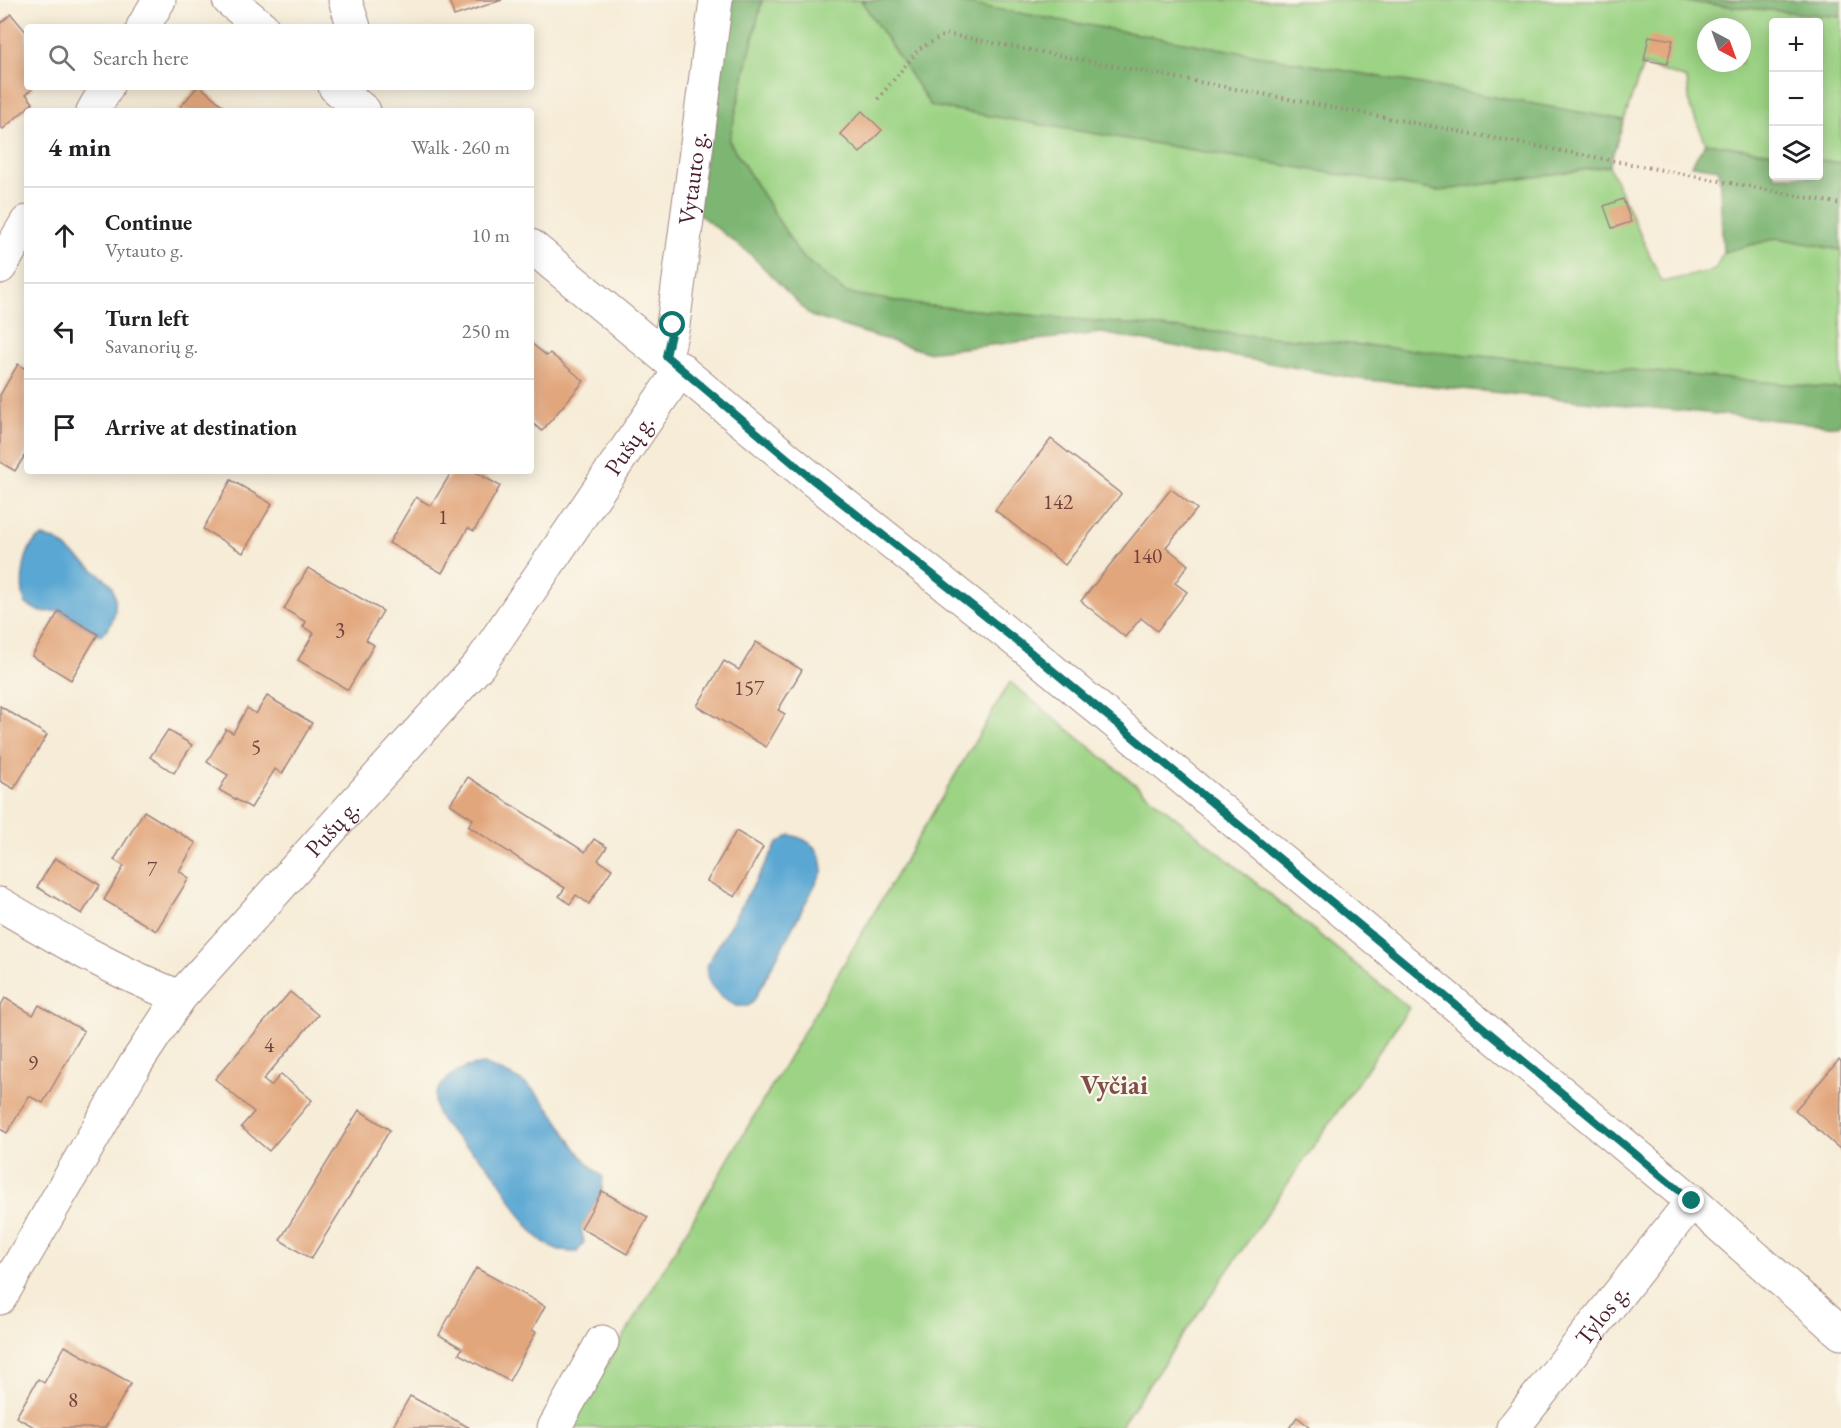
<!DOCTYPE html>
<meta charset="utf-8">
<style>
:root{--surface:#fff;--page:#f6f6f6;--text:#202124;--muted:#757577;--line:#e0e0e0}
body{margin:0;font-family:"EB Garamond",serif;background:var(--page);color:var(--text)}
.controls{position:absolute;right:18px;top:18px;display:grid;overflow:hidden;border-radius:6px;box-shadow:0 3px 15px #0003}
.controls button{width:54px;height:54px;display:grid;place-items:center;padding:0;border:0;border-bottom:2px solid var(--line);background:var(--surface);color:var(--text);font:30px sans-serif}
.compass{position:absolute;left:1697px;top:18px;width:54px;height:54px;border-radius:50%;background:var(--surface);box-shadow:0 3px 15px #0003;rotate:139deg}
.stop{position:absolute;width:18px;height:18px;margin:-14px;border:4px solid #0f766e;border-radius:50%;background:#fff}
.stop.end{background:#0f766e;border-color:#fff;box-shadow:0 2px 6px #0008}
.list{margin:0;padding:0;list-style:none}
h2{display:flex;justify-content:space-between;align-items:center;height:78px;margin:0;padding:0 24px;font-size:26px}
h2 small{font-size:20px;font-weight:400;color:var(--muted)}
.list li{display:grid;grid-template-columns:39px 1fr auto;gap:18px;align-items:center;box-sizing:border-box;height:96px;padding:0 24px;border-top:2px solid var(--line)}
.list b{display:block;font-size:22px;white-space:nowrap}
.list p{margin:0;font-size:20px;white-space:nowrap;color:var(--muted)}
.list em{font-size:20px;font-style:normal;color:var(--muted)}
.icon{flex:none;width:33px;height:33px;fill:none;stroke:currentColor;stroke-width:2;stroke-linecap:round;stroke-linejoin:round}
.map{position:relative;flex:none;width:1841px;height:1428px;overflow:hidden}
.search{position:absolute;background:var(--surface);box-shadow:0 3px 15px #0003;left:24px;top:24px;width:510px;height:66px;display:flex;align-items:center;gap:15px;box-sizing:border-box;padding:0 21px;border-radius:6px;color:var(--muted);font-size:22px}
.panel{position:absolute;background:var(--surface);box-shadow:0 3px 15px #0003;left:24px;top:108px;width:510px;height:366px;border-radius:6px}
.map>svg:first-child{display:block}
.green{fill:#9cd384;stroke:#737958;stroke-width:1.5;fill-rule:evenodd}
.forest{fill:#7db572;stroke:#646a4e;stroke-width:1.5}
.water{fill:#5aa7d3;stroke:#52637f;stroke-width:1.5}
.building{fill:#e2a67c}
.lines{fill:none;stroke-linecap:round;stroke-linejoin:round}
.minor-casing{stroke:#a08681;stroke-width:35}
.path{stroke:#a08681;stroke-width:4;stroke-dasharray:1.5 4.5;stroke-linecap:butt}
.minor{stroke:#fff;stroke-width:33}
.route{stroke:#0f766e;stroke-width:8}
.labels{text-anchor:middle;stroke-width:4.5;stroke-linejoin:round;paint-order:stroke}
.number-label{font-size:21px;fill:#70413f}
.street-label{font-size:24px;fill:#4a1f2b;stroke:#fbf7ec}
.quarter-label{font-size:27px;font-weight:bold;fill:#7f4e47;stroke:#fbf7ec}
</style>
<div class="map">
<svg width="1841" height="1428" viewBox="0 0 1841 1428">
<rect width="100%" height="100%" fill="#fbf7ec"/>
<filter id="ink" filterUnits="userSpaceOnUse"><feTurbulence type="fractalNoise" baseFrequency=".0167" numOctaves="2"/><feDisplacementMap in="SourceGraphic" scale="12" xChannelSelector="R" yChannelSelector="G"/><feConvolveMatrix kernelMatrix="1 2 1 2 8 2 1 2 1" color-interpolation-filters="sRGB"/></filter>
<filter id="wash" filterUnits="userSpaceOnUse"><feTurbulence type="fractalNoise" baseFrequency=".008" numOctaves="4" result="noise"/><feDisplacementMap in="SourceGraphic" scale="24" xChannelSelector="R" yChannelSelector="G"/><feGaussianBlur stdDeviation="1.35" result="paint"/><feColorMatrix in="noise" values="0 0 0 0 0 0 0 0 0 0 0 0 0 0 0 0 0 1.4 0 .05"/><feComposite in="paint" operator="in"/></filter>
<g filter="url(#wash)">
<rect width="100%" height="100%" fill="#f6ecd7"/>
<g class="green">
<polygon points="762,0 861,0 931,106 1438,191 1609,166 1662,282 1715,270 1723,252 1778,238 1841,250 1841,389 920,305 846,293 800,255 729,141"/>
<path d="M945,0H1665L1841,17V163L1819,160L1818,22H1774L1773,153L1706,143L1690,107L1687,79L1643,65L1624,120ZM1706,27H1742V63H1706Z"/>
<polygon points="1010,682 1409,1008 1119,1428 570,1428"/>
</g>
<g class="forest">
<polygon points="728,0 762,0 729,141 800,255 846,293 920,305 1841,389 1841,423 1837,426 1359,379 1101,333 926,352 811,316 749,253 697,213"/>
<polygon points="861,0 945,0 1624,120 1609,166 1438,191 931,106"/>
<polygon points="1666,0 1841,0 1841,17 1665,0"/>
<polygon points="1706,143 1773,153 1774,176 1818,176 1819,160 1841,163 1841,250 1778,238 1723,252 1719,169 1691,165"/>
</g>
<g class="water">
<path d="M42,537L56,540L110,583C119,599 117,623 101,635L59,611L40,612L26,604C18,589 23,543 42,537Z"/>
<path d="M790,835C809,839 822,850 823,870L753,1002L748,1006H736C720,996 702,984 708,963L777,844Z"/>
<path d="M484,1064C501,1071 520,1078 533,1090C563,1118 569,1151 603,1177L602,1191L581,1228L584,1242L577,1252C528,1254 516,1198 490,1168C473,1147 416,1118 441,1086C453,1071 465,1066 484,1064Z"/>
</g>
<g id="blocks">
<g class="building">
<polygon points="449,0 502,0 454,16"/>
<polygon points="11,14 27,33 27,87 34,87 26,94 33,103 3,129 0,126 0,24"/>
<polygon points="1649,36 1673,40 1667,64 1644,60"/>
<polygon points="197,87 201,87 229,111 177,111"/>
<polygon points="862,111 882,130 860,153 840,134"/>
<polygon points="1623,199 1631,222 1612,228 1604,206"/>
<polygon points="531,343 547,356 550,353 584,381 542,431 531,422"/>
<polygon points="18,364 27,370 27,452 15,471 0,462 0,395"/>
<polygon points="1051,439 1121,494 1065,565 995,510"/>
<polygon points="452,471 474,471 500,486 474,531 468,528 442,573 389,543 416,497 431,506"/>
<polygon points="231,480 272,504 243,553 203,529"/>
<polygon points="1171,489 1197,509 1166,547 1188,565 1175,583 1187,592 1157,631 1141,618 1125,637 1081,601"/>
<polygon points="308,568 383,611 366,640 374,645 348,690 298,660 314,633 303,627 306,622 284,609"/>
<polygon points="59,611 98,634 71,680 32,656"/>
<polygon points="756,642 802,670 778,710 785,714 766,747 697,706 724,661 739,670"/>
<polygon points="267,696 312,723 282,774 275,769 251,808 219,790 228,775 207,762 226,729 233,733 247,708 256,714"/>
<polygon points="0,706 47,735 14,789 0,781"/>
<polygon points="168,730 192,745 174,773 150,757"/>
<polygon points="468,777 585,852 594,839 607,847 598,860 612,869 589,904 576,895 570,904 559,896 565,888 468,826 473,819 450,804"/>
<polygon points="144,811 196,843 179,871 189,878 156,931 104,900 124,866 114,860"/>
<polygon points="736,831 763,847 735,897 707,881"/>
<polygon points="55,858 100,885 82,914 37,887"/>
<polygon points="290,992 318,1015 263,1080 271,1086 281,1074 312,1100 269,1151 241,1127 254,1112 215,1079"/>
<polygon points="5,998 33,1015 39,1005 84,1031 43,1103 29,1096 7,1133 0,1129 0,1007"/>
<polygon points="1839,1060 1841,1062 1840,1149 1795,1110"/>
<polygon points="359,1110 390,1130 311,1259 280,1240"/>
<polygon points="602,1191 648,1217 627,1254 581,1228"/>
<polygon points="476,1268 545,1306 532,1330 536,1332 509,1381 459,1354 462,1348 439,1335"/>
<polygon points="65,1346 131,1383 105,1428 36,1428 16,1417 38,1379 44,1383"/>
<polygon points="410,1396 470,1428 392,1428"/>
<polygon points="1297,1417 1311,1428 1289,1428"/>
</g>
</g>
</g>
<g filter="url(#ink)">
<use href="#blocks" fill-opacity="0" stroke="#a08681" stroke-width="1.5"/>
<g class="lines">
<defs>
<g id="minor">
<polyline points="229,0 262,27"/>
<polyline points="345,0 354,27"/>
<polyline points="143,27 159,0"/>
<polyline points="335,87 364,111"/>
<polyline points="93,111 107,87"/>
<polyline points="531,246 812,479 1028,650 1692,1201 1841,1333"/>
<polyline points="0,267 27,222"/>
<path id="s1" d="M666,356L673,325L716,0"/>
<path d="M0,904C59,939 116,972 180,997"/>
<path id="s2" d="M0,1298L135,1065L180,997L479,665L681,369"/>
<polyline points="554,1428 602,1342"/>
<path id="s3" d="M1513,1428L1692,1201"/>
</g>
</defs>
<use href="#minor" class="minor-casing"/>
<polyline class="path" points="878,99 919,49 946,34 1841,204"/>
<use href="#minor" class="minor"/>
</g>
</g>
<g class="lines" filter="url(#ink)">
<polyline class="route" points="673,325 666,356 812,479 1028,650 1692,1201"/>
</g>
<g class="labels">
<g class="number-label">
<text x="1058" y="509">142</text>
<text x="443" y="524">1</text>
<text x="1147" y="563">140</text>
<text x="340" y="637">3</text>
<text x="749" y="695">157</text>
<text x="256" y="754">5</text>
<text x="152" y="876">7</text>
<text x="269" y="1052">4</text>
<text x="33" y="1070">9</text>
<text x="73" y="1407">8</text>
</g>
<g class="street-label">
<text dy="8" stroke="none"><textPath href="#s1" startOffset="180">Vytauto g.</textPath></text>
<text dy="8" stroke="none"><textPath href="#s2" startOffset="1064">Pušų g.</textPath></text>
<text dy="8" stroke="none"><textPath href="#s2" startOffset="578">Pušų g.</textPath></text>
<text dy="8" stroke="none"><textPath href="#s3" startOffset="144">Tylos g.</textPath></text>
</g>
<g class="quarter-label">
<text x="1114" y="1094">Vyčiai</text>
</g>
</g>
</svg>
<div class="controls">
<button>+</button>
<button>−</button>
<button><svg class="icon" aria-label="layers" viewBox="0 0 24 24"><path d="M12 4l9 5-9 5-9-5zM3 14l9 5 9-5"/></svg></button>
</div>
<svg class="compass" viewBox="-18 -18 36 36"><path d="M0-13l5 13h-10z" fill="#e53935"/><path d="M0 13l5-13h-10z" fill="#757577"/></svg>
<div class="stop" style="left:673px;top:325px"></div>
<div class="stop end" style="left:1692px;top:1201px"></div>
<div class="search"><svg class="icon" aria-label="search" viewBox="0 0 24 24"><circle cx="10" cy="10" r="6"/><path d="M15 15l6 6"/></svg>Search here</div>
<section class="panel">
<h2>4 min<small>Walk · 260 m</small></h2>
<ul class="list">
<li><svg class="icon" aria-label="ahead" viewBox="0 0 24 24"><path d="M12 20V5M6 11l6-6 6 6"/></svg><div><b>Continue</b><p>Vytauto g.</p></div><em>10 m</em></li>
<li><svg class="icon" aria-label="left" viewBox="0 0 24 24"><path d="M17 20v-9H6M10 6l-5 5 5 5"/></svg><div><b>Turn left</b><p>Savanorių g.</p></div><em>250 m</em></li>
<li><svg class="icon" aria-label="arrive" viewBox="0 0 24 24"><path d="M6 21V4h12l-3 4 3 4H6"/></svg><div><b>Arrive at destination</b></div></li>
</ul>
</section>
</div>
